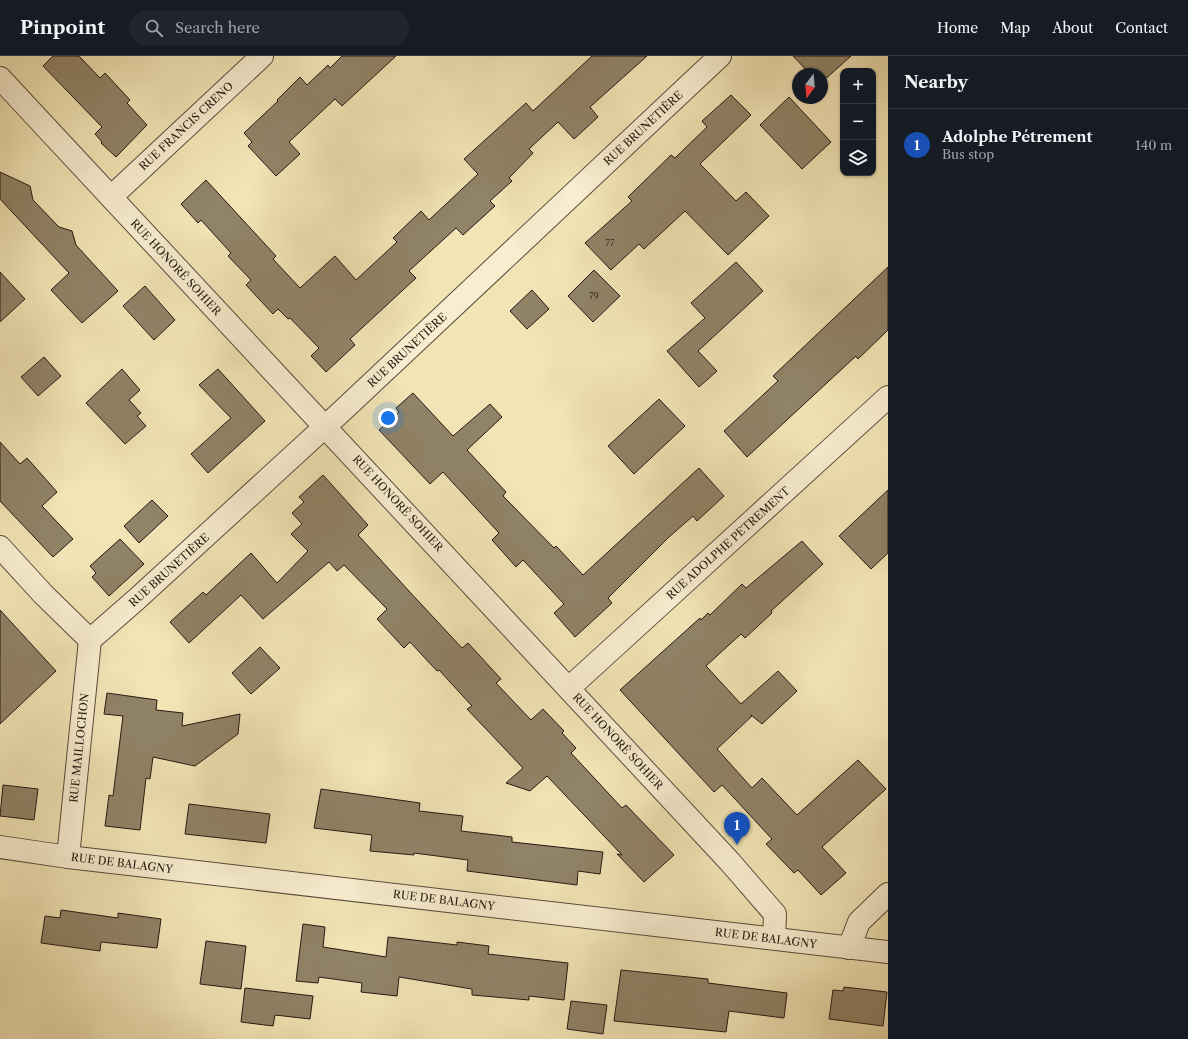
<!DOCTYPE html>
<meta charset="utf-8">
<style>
:root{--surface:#171b24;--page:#20242c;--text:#f1f3f6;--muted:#9ea1a6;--line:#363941;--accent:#b45309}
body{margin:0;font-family:"Libre Caslon Text",serif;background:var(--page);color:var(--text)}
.controls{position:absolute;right:12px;top:12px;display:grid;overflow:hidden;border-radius:8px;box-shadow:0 1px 3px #0004}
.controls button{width:36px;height:36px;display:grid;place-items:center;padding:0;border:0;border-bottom:1px solid var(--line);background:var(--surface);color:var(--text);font:20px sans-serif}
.compass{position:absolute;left:792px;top:12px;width:36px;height:36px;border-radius:50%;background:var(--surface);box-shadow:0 1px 3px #0004;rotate:196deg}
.you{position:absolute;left:388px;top:362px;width:14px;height:14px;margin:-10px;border:3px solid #fff;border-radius:50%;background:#1a73e8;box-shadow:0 0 0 6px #1a73e833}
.badge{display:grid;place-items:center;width:26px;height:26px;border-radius:50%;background:var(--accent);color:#fff;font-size:13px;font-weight:700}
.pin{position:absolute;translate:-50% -33px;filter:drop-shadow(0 1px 2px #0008)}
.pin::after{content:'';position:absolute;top:21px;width:14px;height:12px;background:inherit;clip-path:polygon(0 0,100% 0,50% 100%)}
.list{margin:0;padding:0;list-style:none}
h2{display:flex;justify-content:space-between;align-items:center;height:52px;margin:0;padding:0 16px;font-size:17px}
h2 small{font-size:13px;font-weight:400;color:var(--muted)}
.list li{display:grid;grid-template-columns:26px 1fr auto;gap:12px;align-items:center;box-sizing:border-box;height:72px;padding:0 16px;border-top:1px solid var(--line)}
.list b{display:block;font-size:15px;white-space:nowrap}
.list p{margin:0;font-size:13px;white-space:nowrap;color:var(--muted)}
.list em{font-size:13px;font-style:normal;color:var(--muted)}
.icon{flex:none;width:22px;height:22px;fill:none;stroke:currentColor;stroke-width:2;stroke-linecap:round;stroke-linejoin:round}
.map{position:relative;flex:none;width:888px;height:983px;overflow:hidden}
header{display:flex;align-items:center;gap:24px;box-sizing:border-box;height:56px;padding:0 20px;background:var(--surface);border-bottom:1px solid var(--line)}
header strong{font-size:19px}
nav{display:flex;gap:22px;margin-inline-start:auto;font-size:14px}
.search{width:280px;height:36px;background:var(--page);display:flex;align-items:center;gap:10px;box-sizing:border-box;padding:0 14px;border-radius:22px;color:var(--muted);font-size:15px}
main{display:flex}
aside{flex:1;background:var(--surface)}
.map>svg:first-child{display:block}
.building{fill:#908367;stroke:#261913}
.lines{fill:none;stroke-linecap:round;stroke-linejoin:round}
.street-casing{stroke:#594c3c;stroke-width:24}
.street{stroke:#f7edcf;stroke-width:22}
.labels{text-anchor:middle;stroke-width:4;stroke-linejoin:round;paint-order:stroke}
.number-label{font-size:9px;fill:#403428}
.street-label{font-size:11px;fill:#261913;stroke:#f7edcf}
</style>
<header>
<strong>Pinpoint</strong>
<div class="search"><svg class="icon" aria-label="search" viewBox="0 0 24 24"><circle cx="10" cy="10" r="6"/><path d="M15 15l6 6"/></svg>Search here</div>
<nav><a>Home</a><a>Map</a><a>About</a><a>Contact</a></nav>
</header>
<main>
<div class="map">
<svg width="888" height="983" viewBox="0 0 888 983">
<rect width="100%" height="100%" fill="#f2e4b5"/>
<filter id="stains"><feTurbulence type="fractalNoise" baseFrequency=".005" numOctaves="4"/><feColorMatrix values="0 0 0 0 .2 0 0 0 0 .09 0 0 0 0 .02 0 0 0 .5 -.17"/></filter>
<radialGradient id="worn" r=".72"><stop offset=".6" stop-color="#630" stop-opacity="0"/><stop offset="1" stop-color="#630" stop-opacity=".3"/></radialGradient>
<g class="building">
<polygon points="53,0 79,0 100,22 105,17 130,44 127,47 147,69 116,101 101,87 102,86 95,78 102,71 43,10"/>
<polygon points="342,0 396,0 342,50 335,43 289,86 300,98 276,120 248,90 252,86 244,77 278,45 277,44 300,21 307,29 328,9 330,12"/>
<polygon points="592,0 647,0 590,51 598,61 574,83 558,66 529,93 533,97 509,122 512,125 490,145 495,150 463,179 456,172 409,215 416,222 350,283 355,289 326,316 311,300 319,292 290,262 288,263 278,253 273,258 246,229 251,224 228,200 231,197 201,164 198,167 181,148 206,124 276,200 273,203 300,232 335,200 356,224 397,186 393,182 421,155 429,164 478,118 464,103 526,47 533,55"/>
<polygon points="793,0 851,0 822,26 822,18 810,18"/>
<polygon points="731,39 751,59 700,108 736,145 746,136 769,160 728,199 685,155 644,193 639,188 611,214 585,187 632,145 628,141 671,99 675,102 707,71 702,65"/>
<polygon points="789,41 831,86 802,113 760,69"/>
<polygon points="0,116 30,130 33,144 59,171 72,175 76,189 118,235 82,267 51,234 69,217 0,143"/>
<polygon points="736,206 763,235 698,295 717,315 699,331 667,295 705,262 691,247"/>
<polygon points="888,211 888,274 858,303 856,300 747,401 724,375 778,325 773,320"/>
<polygon points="594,214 620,240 593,266 568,240"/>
<polygon points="0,216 25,243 0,266"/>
<polygon points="145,230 175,264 154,284 123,250"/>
<polygon points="532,234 549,253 527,273 510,255"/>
<polygon points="44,301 61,320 38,340 21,321"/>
<polygon points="122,313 140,334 129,344 141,357 137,360 146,370 125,388 86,347"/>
<polygon points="218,313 265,365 208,417 191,398 231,362 199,329"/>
<polygon points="413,337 453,380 490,348 502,361 467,394 506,436 503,440 554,492 556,490 583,519 699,412 724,440 697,465 693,460 669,481 608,542 612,547 575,581 554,557 564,548 523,504 516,511 492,484 499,477 443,416 430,428 379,374 399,356 396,352"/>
<polygon points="659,343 685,370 634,418 608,390"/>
<polygon points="0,386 20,408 27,402 57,436 42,450 73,483 53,501 0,445"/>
<polygon points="323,419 368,469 358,479 408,534 462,592 468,587 501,623 496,627 531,664 543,653 564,675 562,677 576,692 571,697 622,752 626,749 674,799 644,826 617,798 622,799 547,720 530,735 506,727 523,712 467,653 472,650 439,614 437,615 410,586 404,592 377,563 387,553 344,509 337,515 329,506 263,563 241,539 189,587 170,566 203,536 206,539 251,497 277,527 308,495 291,478 302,468 292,457 304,446 299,441"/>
<polygon points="888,434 888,497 871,513 839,480"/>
<polygon points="152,444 168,460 139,487 124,470"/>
<polygon points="120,483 144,508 109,540 92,521 96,517 90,510"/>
<polygon points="802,485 823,508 771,555 772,557 745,582 741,578 706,610 741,648 778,615 797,635 762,668 751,659 752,660 717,693 752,732 762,722 797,759 858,704 886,733 822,791 846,817 821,839 798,814 794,817 766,788 772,783 722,729 714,736 620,634 700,562 701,564 708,557 710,559 742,528 746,532"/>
<polygon points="0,554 56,615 0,668"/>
<polygon points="260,591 280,612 251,638 232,617"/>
<polygon points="107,637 157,644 156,654 183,657 182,670 240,658 238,678 195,710 153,701 150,723 146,722 140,774 105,770 109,739 113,740 123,660 104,658"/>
<polygon points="3,729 38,733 34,764 0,760"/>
<polygon points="321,733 420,747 419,755 463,760 461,775 512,781 512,786 603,796 600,818 578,815 577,829 467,815 468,804 414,797 414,799 370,795 372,779 314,772"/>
<polygon points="189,748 270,758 266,787 185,778"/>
<polygon points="61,854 118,862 118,857 161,863 157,892 101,886 100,895 41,887 45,860 60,862"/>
<polygon points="303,868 325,871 323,891 386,901 388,881 457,889 457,886 489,890 488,898 568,907 564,944 529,940 529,944 472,939 472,933 399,921 397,940 361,936 362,927 319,921 318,927 296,925"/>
<polygon points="206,885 246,890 241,933 200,928"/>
<polygon points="621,914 708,923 708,927 787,937 784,962 729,955 726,976 614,965"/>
<polygon points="844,931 887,936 883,970 829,963 833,934 843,935"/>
<polygon points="245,932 313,940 310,963 275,959 273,970 241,966"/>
<polygon points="571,945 607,949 603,978 567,973"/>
</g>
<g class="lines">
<defs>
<g id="street">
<polyline points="0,22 730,806 775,858 774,882"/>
<polyline points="111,141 262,0"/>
<polyline points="0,491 43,538 90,584"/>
<polyline points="90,584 138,542 341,356 720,0"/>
<polyline points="569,632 888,341"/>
<polyline points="0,791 68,801 888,896"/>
<polyline points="68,801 90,584"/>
<polyline points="849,892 859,866 888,838"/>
</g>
</defs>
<use href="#street" class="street-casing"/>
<use href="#street" class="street"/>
</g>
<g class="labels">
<g class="number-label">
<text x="610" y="190">77</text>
<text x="594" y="243">79</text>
</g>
<g class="street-label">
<text transform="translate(186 70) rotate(-43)" y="4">RUE FRANCIS CRENO</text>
<text transform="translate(643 72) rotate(-43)" y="4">RUE BRUNETIÈRE</text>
<text transform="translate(176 211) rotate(47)" y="4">RUE HONORÉ SOHIER</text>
<text transform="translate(407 294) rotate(-43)" y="4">RUE BRUNETIÈRE</text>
<text transform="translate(398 447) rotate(47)" y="4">RUE HONORÉ SOHIER</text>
<text transform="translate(728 487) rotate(-42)" y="4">RUE ADOLPHE PETREMENT</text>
<text transform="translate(169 514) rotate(-42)" y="4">RUE BRUNETIÈRE</text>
<text transform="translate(618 685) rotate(47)" y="4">RUE HONORÉ SOHIER</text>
<text transform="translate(79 692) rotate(-84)" y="4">RUE MAILLOCHON</text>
<text transform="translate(122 807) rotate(7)" y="4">RUE DE BALAGNY</text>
<text transform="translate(444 844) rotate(7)" y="4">RUE DE BALAGNY</text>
<text transform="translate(766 882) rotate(7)" y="4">RUE DE BALAGNY</text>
</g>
</g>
<rect width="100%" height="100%" filter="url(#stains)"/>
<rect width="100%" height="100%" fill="url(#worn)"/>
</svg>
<div class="controls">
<button>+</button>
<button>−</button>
<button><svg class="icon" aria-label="layers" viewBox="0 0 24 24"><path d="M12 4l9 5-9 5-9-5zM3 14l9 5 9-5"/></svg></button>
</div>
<svg class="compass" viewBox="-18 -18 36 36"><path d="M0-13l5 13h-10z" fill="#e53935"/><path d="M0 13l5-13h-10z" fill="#9ea1a6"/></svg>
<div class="you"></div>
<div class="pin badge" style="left:737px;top:789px;background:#1a4fb4">1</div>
</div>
<aside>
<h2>Nearby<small></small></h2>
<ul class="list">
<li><span class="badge" style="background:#1a4fb4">1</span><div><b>Adolphe Pétrement</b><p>Bus stop</p></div><em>140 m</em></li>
</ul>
</aside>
</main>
